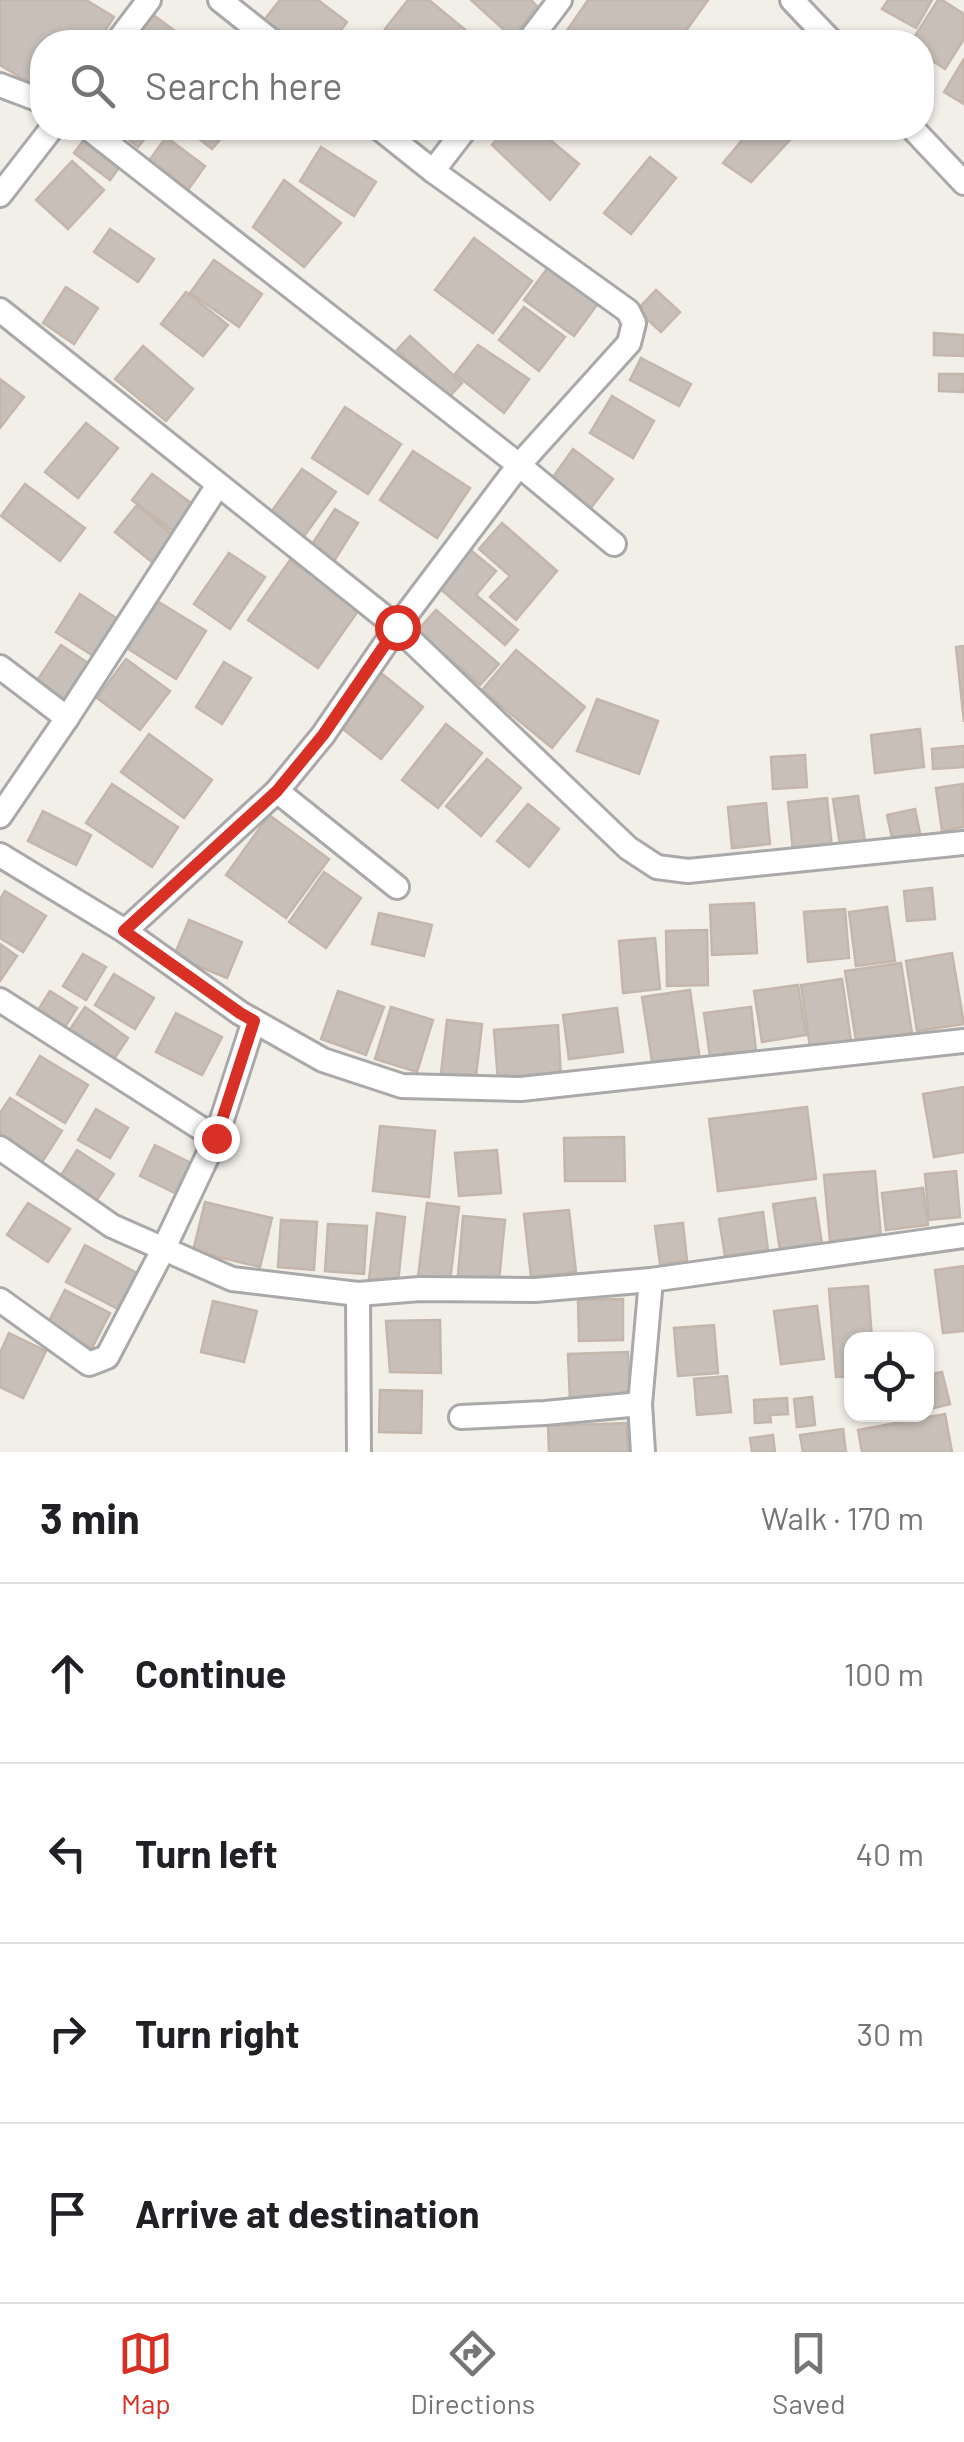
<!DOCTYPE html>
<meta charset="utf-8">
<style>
:root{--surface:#fff;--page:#f6f6f6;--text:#202124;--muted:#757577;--line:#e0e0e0;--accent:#d93025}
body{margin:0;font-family:Barlow,sans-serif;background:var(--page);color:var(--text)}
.controls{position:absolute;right:30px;bottom:30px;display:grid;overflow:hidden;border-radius:20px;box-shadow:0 2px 8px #0004}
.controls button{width:90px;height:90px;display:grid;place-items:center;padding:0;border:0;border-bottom:2px solid var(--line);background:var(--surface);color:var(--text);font:50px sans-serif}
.stop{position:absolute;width:30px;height:30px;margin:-22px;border:8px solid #d93025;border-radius:50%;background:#fff}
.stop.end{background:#d93025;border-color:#fff;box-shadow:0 2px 10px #0008}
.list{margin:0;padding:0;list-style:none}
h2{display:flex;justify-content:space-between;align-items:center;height:130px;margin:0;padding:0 40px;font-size:42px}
h2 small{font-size:32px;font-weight:400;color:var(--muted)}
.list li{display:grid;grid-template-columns:65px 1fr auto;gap:30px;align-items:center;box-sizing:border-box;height:180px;padding:0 40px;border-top:2px solid var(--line)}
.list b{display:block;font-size:38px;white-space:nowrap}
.list em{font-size:32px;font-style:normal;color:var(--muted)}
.icon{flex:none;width:55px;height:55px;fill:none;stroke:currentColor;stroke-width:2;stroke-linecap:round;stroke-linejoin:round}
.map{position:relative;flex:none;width:964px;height:1452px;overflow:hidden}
.search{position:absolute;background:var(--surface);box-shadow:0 2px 8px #0004;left:30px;right:30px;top:30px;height:110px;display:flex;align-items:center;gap:25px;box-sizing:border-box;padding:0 35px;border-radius:40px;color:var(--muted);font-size:38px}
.sheet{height:850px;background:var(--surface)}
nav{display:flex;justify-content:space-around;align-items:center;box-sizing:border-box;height:140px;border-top:2px solid var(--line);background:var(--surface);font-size:28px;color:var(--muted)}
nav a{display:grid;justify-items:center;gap:5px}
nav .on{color:var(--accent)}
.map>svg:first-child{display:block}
.building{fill:#c7bfb8;stroke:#c4b6ab;stroke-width:2.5}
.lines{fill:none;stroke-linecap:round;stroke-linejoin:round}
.street-casing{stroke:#a9a9a9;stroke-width:28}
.street{stroke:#fff;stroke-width:22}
.route{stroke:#d93025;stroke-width:12}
</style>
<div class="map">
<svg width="964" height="1452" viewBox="0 0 964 1452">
<rect width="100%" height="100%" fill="#f2efe9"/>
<g class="building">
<polygon points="0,0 86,0 114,17 98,42 42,42 42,90 0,65"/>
<polygon points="280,0 318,0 347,22 332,42 294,42 264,20"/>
<polygon points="408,0 429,0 480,42 405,42 385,29"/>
<polygon points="471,0 531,0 537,6 513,38"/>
<polygon points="588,0 708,0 678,42 559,42"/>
<polygon points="888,0 932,0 916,28 882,9"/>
<polygon points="938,0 942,0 964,14 964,39 945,69 922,54 922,42 911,42"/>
<polygon points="152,14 190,42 137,42 133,40"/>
<polygon points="964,59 964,104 944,92"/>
<polygon points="114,128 154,128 138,147"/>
<polygon points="185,128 230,128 212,149"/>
<polygon points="506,128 536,128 579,164 550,200 492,145"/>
<polygon points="752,128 801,128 751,182 723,163"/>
<polygon points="166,137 205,166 188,190 149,161"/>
<polygon points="83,141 119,168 110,180 74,153"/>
<polygon points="321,147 376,182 354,216 300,181"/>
<polygon points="650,157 676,178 631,234 604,213"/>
<polygon points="72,161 104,190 68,229 36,200"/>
<polygon points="284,180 341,223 304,267 253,227"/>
<polygon points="110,229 154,259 138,282 94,252"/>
<polygon points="474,238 532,281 493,333 435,290"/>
<polygon points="214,260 262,294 239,327 190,293"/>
<polygon points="552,262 602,298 574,336 524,300"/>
<polygon points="66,287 98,308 74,344 43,323"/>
<polygon points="656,290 680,312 661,332 637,310"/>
<polygon points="186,292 228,325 203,356 161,324"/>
<polygon points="524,307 565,337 539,371 499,340"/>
<polygon points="934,333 964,335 964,356 934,355"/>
<polygon points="410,336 462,383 448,398 397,350"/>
<polygon points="478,345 529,379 504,413 455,374"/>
<polygon points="143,346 193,389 166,421 115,379"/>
<polygon points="641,358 691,384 679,406 630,380"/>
<polygon points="939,374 964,374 964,392 939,391"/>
<polygon points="0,379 24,397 0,428"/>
<polygon points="612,396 654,421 633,458 590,433"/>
<polygon points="345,407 401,444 368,494 312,458"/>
<polygon points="86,423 118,448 78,498 45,472"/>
<polygon points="573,449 613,479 587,513 548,484"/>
<polygon points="413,451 470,488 437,538 380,500"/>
<polygon points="302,469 336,492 302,539 269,515"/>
<polygon points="152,474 195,506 174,532 132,500"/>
<polygon points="25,484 85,528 60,561 1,516"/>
<polygon points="137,505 180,541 158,567 115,532"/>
<polygon points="335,509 358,523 334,561 311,546"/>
<polygon points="502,523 557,571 516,620 490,597 510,576 479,549"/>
<polygon points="468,548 496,571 476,595 518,630 505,645 436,585"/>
<polygon points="229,553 265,577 230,629 194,604"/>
<polygon points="290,560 360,608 318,668 248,620"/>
<polygon points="80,594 122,622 98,659 56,632"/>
<polygon points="157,601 206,631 176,679 127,648"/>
<polygon points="436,610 499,664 480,685 417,631"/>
<polygon points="61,645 94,667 69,703 36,682"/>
<polygon points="964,646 964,722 956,647"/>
<polygon points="516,650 585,707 552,748 482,690"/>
<polygon points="126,659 170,691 140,730 97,698"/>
<polygon points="224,662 251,678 222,724 196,707"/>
<polygon points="381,673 423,707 381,759 338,725"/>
<polygon points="597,699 658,721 639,774 577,751"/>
<polygon points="446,724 482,753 438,808 402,780"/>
<polygon points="920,729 924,767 875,773 871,735"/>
<polygon points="149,734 212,780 184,818 121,772"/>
<polygon points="964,746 964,767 933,769 932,749"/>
<polygon points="805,755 807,787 773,789 771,757"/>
<polygon points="487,759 521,788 481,836 446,806"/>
<polygon points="112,784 178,827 152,867 86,823"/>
<polygon points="963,784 964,827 942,831 936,788"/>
<polygon points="858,796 865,841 840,845 833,799"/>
<polygon points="827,798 832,848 793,851 788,802"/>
<polygon points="766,803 770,844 732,848 728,807"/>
<polygon points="528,804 559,829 529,867 497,841"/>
<polygon points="915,809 920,833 892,838 887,815"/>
<polygon points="43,811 91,835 76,865 28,841"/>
<polygon points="269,815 329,859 286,918 226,875"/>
<polygon points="324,872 361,898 326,948 289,922"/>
<polygon points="932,888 935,919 907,921 904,891"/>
<polygon points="5,891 46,916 23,952 0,938 0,899"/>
<polygon points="754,903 757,953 712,955 710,905"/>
<polygon points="887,907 895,961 856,966 849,912"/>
<polygon points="845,909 849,958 808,962 804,912"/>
<polygon points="379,913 432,925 424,956 372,944"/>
<polygon points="189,920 242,942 227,978 174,956"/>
<polygon points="707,930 708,985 667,986 666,931"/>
<polygon points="655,938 660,989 623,993 619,941"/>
<polygon points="0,944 17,956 0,981"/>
<polygon points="952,953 964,1024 917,1031 906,961"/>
<polygon points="83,954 106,967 86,1000 63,986"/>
<polygon points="901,963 912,1033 856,1041 845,971"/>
<polygon points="114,974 154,998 135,1029 95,1005"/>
<polygon points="842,979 851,1041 810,1047 801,985"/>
<polygon points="798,985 806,1035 762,1042 754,991"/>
<polygon points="690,990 700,1061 653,1068 642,997"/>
<polygon points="50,991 77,1008 60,1035 33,1018"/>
<polygon points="338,991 384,1007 366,1055 321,1039"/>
<polygon points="85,1007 128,1038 108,1068 64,1038"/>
<polygon points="391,1007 433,1020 417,1072 375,1059"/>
<polygon points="751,1007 756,1051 710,1057 704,1013"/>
<polygon points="617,1008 623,1052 569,1059 563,1015"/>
<polygon points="176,1013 222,1037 202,1075 156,1052"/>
<polygon points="447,1020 482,1024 475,1085 440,1082"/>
<polygon points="558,1025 561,1077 498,1081 494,1030"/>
<polygon points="40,1056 88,1085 65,1123 17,1094"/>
<polygon points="964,1087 964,1152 934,1157 923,1094"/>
<polygon points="10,1098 62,1131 37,1170 0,1146 0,1113"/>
<polygon points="807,1107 816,1179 718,1191 709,1119"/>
<polygon points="96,1109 128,1128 110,1158 78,1140"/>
<polygon points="380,1126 435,1131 429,1197 373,1191"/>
<polygon points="624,1137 625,1181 565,1181 564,1138"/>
<polygon points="155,1145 193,1164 179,1195 140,1176"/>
<polygon points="77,1150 114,1174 96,1201 60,1177"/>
<polygon points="497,1150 501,1193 459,1196 455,1153"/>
<polygon points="875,1171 881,1237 830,1241 824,1175"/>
<polygon points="956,1171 960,1217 929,1220 925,1174"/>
<polygon points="923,1188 928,1225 886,1230 882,1193"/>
<polygon points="815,1198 822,1244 780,1250 773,1204"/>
<polygon points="205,1202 272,1218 260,1267 193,1251"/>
<polygon points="28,1203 70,1229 48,1262 7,1235"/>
<polygon points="427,1203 459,1207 450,1281 418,1277"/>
<polygon points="569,1210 576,1272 531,1277 524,1214"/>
<polygon points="763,1212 768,1250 725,1256 719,1219"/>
<polygon points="377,1213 405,1217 398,1282 369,1279"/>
<polygon points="463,1216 505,1220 499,1280 458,1276"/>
<polygon points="281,1220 317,1222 314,1270 278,1267"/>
<polygon points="683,1223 687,1261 660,1264 655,1226"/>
<polygon points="328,1224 367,1226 364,1274 325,1271"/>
<polygon points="85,1245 137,1273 118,1309 66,1282"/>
<polygon points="964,1266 964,1331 943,1333 935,1270"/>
<polygon points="868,1286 872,1340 852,1340 852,1376 836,1377 829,1289"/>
<polygon points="65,1290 110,1313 92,1348 47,1325"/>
<polygon points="623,1299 623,1340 579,1341 578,1300"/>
<polygon points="213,1301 257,1311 244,1362 201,1352"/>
<polygon points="817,1306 824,1359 781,1364 774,1311"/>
<polygon points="440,1320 441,1373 390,1372 386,1321"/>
<polygon points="714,1325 718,1373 678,1376 674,1328"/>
<polygon points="9,1333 46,1351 23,1398 0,1387 0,1353"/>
<polygon points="628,1352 630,1398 570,1401 568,1354"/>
<polygon points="942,1372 950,1404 926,1410 926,1375"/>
<polygon points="727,1376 731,1412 697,1415 694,1379"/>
<polygon points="380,1390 422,1391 421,1433 379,1432"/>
<polygon points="812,1397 815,1425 797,1427 794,1399"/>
<polygon points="787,1398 788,1414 770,1415 771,1422 755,1423 754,1400"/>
<polygon points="945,1414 952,1452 862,1452 858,1430"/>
<polygon points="627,1423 628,1452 549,1452 548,1426"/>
<polygon points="843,1429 846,1452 803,1452 800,1435"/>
<polygon points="773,1435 775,1452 752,1452 750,1438"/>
</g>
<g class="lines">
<defs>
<g id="street">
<polyline points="220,0 273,42"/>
<polyline points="792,0 832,42"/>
<polyline points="117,42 149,0"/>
<polyline points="528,42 560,0"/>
<polyline points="0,85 42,101"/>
<polyline points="88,128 519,465 614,544"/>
<polyline points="912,128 964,183"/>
<polyline points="433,171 466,128"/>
<polyline points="0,195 52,128"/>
<polyline points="0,310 397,627 628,848 657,867 688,871 964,843"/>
<polyline points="0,667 67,718"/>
<polyline points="277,791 397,887"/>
<polyline points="0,816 67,718 218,485"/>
<polyline points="0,855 125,931 240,1013 323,1060 402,1086 521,1089 964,1041"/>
<polyline points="125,931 277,791 323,735 397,627 519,465 629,343 634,323 628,311 433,171 379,128"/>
<polyline points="0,1000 216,1138"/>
<polyline points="0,1148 112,1226 232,1279 358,1294 420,1289 535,1290 651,1280 964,1236"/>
<polyline points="358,1294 359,1452"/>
<polyline points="0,1300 89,1364 107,1357 163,1250 216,1138 254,1021"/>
<polyline points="461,1417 545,1413 640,1404"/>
<polyline points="643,1452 640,1404 651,1280"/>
</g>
</defs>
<use href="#street" class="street-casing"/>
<use href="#street" class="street"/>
</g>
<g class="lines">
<polyline class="route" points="216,1138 254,1021 240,1013 124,931 277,791 323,735 397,627"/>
</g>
</svg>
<div class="controls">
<button><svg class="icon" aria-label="locate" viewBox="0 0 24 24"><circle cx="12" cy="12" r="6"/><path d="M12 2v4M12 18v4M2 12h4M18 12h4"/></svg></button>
</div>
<div class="stop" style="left:397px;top:627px"></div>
<div class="stop end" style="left:216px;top:1138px"></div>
<div class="search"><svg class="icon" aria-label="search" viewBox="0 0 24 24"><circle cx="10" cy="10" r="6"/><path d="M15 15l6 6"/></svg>Search here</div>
</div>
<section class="sheet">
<h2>3 min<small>Walk · 170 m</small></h2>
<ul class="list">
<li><svg class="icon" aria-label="ahead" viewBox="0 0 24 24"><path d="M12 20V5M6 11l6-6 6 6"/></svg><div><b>Continue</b></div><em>100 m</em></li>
<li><svg class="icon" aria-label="left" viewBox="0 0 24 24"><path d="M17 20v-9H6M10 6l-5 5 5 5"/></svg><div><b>Turn left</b></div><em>40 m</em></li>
<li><svg class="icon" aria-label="right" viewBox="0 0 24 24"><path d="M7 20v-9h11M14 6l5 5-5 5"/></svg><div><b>Turn right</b></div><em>30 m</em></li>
<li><svg class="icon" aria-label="arrive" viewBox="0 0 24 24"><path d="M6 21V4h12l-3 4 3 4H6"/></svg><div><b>Arrive at destination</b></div></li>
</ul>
</section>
<nav>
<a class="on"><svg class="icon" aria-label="map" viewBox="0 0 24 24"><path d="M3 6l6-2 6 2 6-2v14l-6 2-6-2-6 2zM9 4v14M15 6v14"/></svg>Map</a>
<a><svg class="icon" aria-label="directions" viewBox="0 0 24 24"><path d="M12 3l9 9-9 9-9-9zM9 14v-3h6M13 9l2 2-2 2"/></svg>Directions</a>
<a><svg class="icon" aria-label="saved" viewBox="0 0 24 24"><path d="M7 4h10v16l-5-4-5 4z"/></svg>Saved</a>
</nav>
